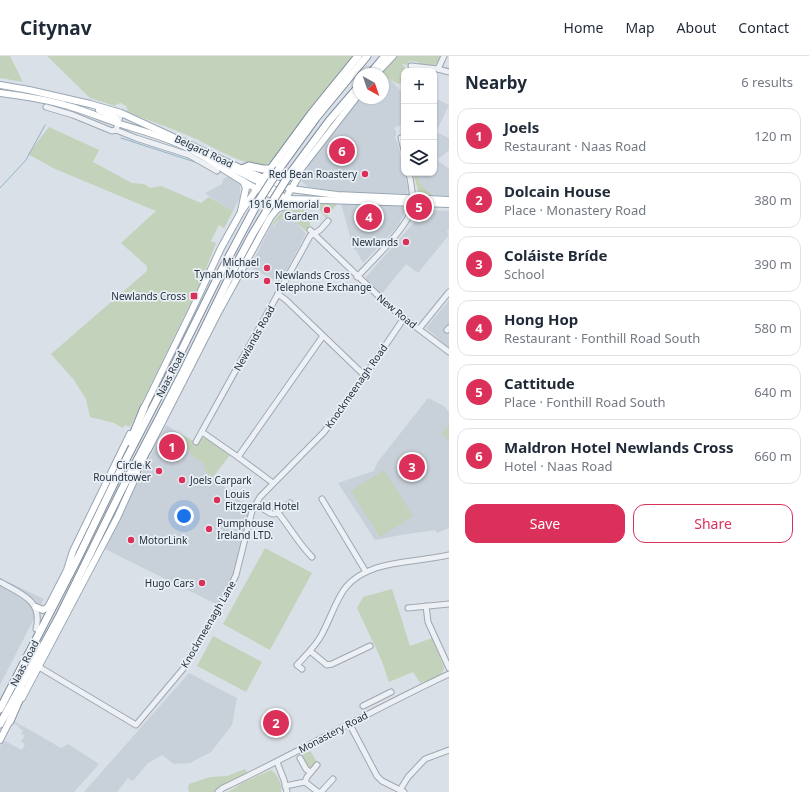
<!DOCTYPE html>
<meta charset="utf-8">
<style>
:root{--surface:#fff;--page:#f6f6f7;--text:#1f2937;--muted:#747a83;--line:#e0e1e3;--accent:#db305a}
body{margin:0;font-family:"Noto Sans",sans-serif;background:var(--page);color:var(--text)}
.controls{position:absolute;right:12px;top:12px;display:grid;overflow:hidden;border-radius:8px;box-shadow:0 1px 3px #0004}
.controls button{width:36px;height:36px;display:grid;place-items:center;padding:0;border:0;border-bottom:1px solid var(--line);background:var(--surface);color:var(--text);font:20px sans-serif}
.compass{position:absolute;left:353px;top:12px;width:36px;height:36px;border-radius:50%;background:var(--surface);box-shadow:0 1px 3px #0004;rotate:140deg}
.you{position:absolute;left:184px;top:460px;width:14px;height:14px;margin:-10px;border:3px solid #fff;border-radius:50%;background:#1a73e8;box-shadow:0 0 0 6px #1a73e833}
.badge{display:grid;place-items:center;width:26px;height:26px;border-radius:50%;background:var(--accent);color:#fff;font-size:13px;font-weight:700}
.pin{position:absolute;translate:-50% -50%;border:2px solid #fff;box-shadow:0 1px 4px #0006}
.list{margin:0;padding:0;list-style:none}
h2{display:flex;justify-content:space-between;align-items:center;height:52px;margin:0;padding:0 16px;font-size:17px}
h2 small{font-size:13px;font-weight:400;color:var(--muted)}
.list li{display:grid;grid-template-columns:26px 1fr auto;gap:12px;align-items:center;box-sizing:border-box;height:56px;margin:0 8px 8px;padding:0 8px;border:1px solid var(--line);border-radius:12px}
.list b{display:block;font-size:15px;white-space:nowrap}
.list p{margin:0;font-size:13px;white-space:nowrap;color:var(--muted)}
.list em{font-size:13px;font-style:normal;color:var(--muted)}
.actions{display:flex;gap:8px;padding:12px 16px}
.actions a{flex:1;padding:9px 0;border:1px solid var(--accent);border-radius:12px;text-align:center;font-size:14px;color:var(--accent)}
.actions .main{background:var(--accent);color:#fff}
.icon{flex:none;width:22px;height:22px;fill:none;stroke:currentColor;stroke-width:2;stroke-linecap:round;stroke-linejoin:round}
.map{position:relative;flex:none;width:449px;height:736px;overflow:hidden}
header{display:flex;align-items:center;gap:24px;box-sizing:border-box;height:56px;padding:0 20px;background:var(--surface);border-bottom:1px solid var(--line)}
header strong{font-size:19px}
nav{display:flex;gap:22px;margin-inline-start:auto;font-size:14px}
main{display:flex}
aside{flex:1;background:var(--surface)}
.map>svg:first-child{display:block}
.built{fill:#c8d0d9}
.green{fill:#c3d2ba}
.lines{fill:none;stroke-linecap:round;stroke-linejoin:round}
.stream{stroke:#91b3cb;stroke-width:1}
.minor-casing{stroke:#9fa7b1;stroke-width:7}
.major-casing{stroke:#98a6b3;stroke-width:8}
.highway-casing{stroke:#808f9f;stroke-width:9}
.minor{stroke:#edf1f5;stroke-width:5}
.major{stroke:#fff;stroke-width:6}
.highway{stroke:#fff;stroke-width:7}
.highway-bridge-casing{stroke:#808f9f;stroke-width:9;stroke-linecap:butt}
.highway-bridge{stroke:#fff;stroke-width:7}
.poi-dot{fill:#db305a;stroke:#e9eff5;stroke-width:1.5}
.labels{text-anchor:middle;stroke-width:3.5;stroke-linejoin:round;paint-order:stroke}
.street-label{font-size:10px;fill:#232f3e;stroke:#e9eff5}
.poi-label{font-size:10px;fill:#232f3e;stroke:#e9eff5;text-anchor:end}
</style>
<header>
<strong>Citynav</strong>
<nav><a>Home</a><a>Map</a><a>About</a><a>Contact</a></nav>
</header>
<main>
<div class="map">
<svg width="449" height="736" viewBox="0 0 449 736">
<rect width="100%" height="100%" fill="#dae0e7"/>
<g class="built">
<polygon points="385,21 387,21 392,25 399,33 404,37 404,70 403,68 394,72 396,75 396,79 395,81 398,88 408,132 407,138 343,136 322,133 309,131 304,128 302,126 302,121 313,102 321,90 360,42 383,42 383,22"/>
<polygon points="434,44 439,44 449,49 436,76 449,82 449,94 438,103 439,106 440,106 449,113 449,140 430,139 431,137 425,134 420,127 417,120 414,120 414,117 434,117"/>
<polygon points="229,120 239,126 240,130 240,141 233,155 207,139 205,137 222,128 223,123"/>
<polygon points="341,148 396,150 404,151 406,153 398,170 363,207 356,194 354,194"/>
<polygon points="425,154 449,155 449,173 447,175 449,179 418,217 406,208 381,239 366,224 366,221"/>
<polygon points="287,162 296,166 306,178 280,227 250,211 271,170 273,171 280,163"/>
<polygon points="449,244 449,269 446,273 449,274 449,292 426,272"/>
<polygon points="428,342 444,350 449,356 449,472 437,477 435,474 401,479 375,484 338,427 374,415 377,407"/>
<polygon points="166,369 177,376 194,402 205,408 206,413 205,416 213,421 244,448 251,450 246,466 235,516 218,549 105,493"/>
<polygon points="0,522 44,543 0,629"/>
<polygon points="189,617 237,642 232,669 211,696 190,707 174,708 162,699 148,707 133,725 128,722 117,736 84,736"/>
<polygon points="14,665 61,692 68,688 99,708 74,736 0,736 0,691 3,684 22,694 25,688 21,685 25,680 21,678 23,675 19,672 19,670 12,667"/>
</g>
<g class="green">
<polygon points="0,0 10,0 23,26 0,22"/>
<path d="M47,0H354L307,58L270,106C256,118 208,88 194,82C172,72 149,65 128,56L126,50L121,47L117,48L115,50L90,42Z"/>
<path d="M394,0H442C434,12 433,11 419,10V6L409,5L408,9L402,8L405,12L401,27L398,28L385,20L383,21V18H379Z"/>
<polygon points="49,71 99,94 93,106 132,127 144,128 150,132 161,130 201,147 209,141 233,155 224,172 219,169 211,185 216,187 201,226 130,371 125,369 123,372 114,367 90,361 86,343 74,324 51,298 147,215 147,210 121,187 156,155 55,113 28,98"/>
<path d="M414,120H417C420,127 423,133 431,137L430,139L419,138Z"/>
<polygon points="318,148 337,148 326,162 318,152"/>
<path d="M307,150L310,169L305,175C295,164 283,155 272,171L271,170C282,153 288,151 307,150Z"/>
<polygon points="449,369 449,385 441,377"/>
<polygon points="177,376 197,387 202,382 207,382 230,399 213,421 205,416 206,413 203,411 205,408 194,402"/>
<polygon points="384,414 413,460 380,481 351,435"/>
<polygon points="265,492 312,517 270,594 223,568"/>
<path d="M392,533L410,590L432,582L444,611C444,621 428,624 420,627L413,616L389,626L381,603L357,552L363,541Z"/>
<polygon points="213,580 262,606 246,636 197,610"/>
<polygon points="309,693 317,706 311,711 308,712 301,700 298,700"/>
<polygon points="245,713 248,718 222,730 214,736 189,736 188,731 189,728 210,721 227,720"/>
<path d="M271,714C278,719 282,727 281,736H228L242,727Z"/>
</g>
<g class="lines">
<g class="stream">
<polyline points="121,82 195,106"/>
<polyline points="0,132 26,104 45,69"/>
</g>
<defs>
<g id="minor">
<polyline points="411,10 438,13 449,16"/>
<polyline points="438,13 444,0"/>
<polyline points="46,51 73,59 112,75 116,74 121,57"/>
<polyline points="116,74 136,82 189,99 217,115"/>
<polyline points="401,82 404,94"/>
<polyline points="310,174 391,252 449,296"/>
<path d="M357,221C372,205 409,170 412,151C414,139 411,128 409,117"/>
<polyline points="278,238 286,244 364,319"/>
<polyline points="419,273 449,236"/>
<polyline points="447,274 449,272"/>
<polyline points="202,376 238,401 273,427"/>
<polyline points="196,386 304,191 310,180 320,174 328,165"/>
<polyline points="238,401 323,280"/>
<polyline points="322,443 366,516"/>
<path d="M256,448C277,461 269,462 290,447"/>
<path d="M278,457C290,471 298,487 312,501"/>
<path d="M0,526C21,538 43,544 36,573"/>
<polyline points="426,550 428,566 449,612"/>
<polyline points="408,552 449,548"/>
<polyline points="310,595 327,609 332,608 370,590"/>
<polyline points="39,611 136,669 183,613 225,542 236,519 252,455 260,441 324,376 347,346 404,262"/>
<path d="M302,613L297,609C306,599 316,590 322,578C339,546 338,525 376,512C400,504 425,505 449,499"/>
<polyline points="363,650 391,636"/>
<polyline points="349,667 377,720 382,725 404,736"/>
<polyline points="300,702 306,713 310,716"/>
<polyline points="277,706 284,724 287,736"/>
<polyline points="305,726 307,721 317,709"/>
<polyline points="285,730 305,726 318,736"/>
<polyline points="400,734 408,721 425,703 449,694"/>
<path d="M218,736L223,732C299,696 372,654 449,618"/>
<polyline points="321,736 333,723"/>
</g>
<g id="major">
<polyline points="376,18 393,0"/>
<polyline points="0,29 29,34 90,48 121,57 242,113 291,133 337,139 449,144"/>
<path d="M0,37C23,40 46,43 68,50C86,55 102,62 120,68C143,75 166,81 188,92C223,109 253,140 293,143L449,148"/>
<polyline points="99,54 115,61 118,67"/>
<polyline points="232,112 277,135 281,139"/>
<polyline points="297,118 359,38"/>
<polyline points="277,153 290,148 307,147"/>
<polyline points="241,155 246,132 243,125"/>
<polyline points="142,356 192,254 221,192 241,156 264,122"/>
<polyline points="148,394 219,255 270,162 285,143 299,120 300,115"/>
<polyline points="36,551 43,554 48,551 67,514 73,495 130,378"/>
<polyline points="22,642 117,462 137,418"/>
<polyline points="0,684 11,662"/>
</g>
<g id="highway">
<polyline points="370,18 385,0"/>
<polyline points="242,113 249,110 263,113 271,113"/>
<polyline points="279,113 316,62 367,0"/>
<polyline points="289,119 329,65 359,30"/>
<polyline points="264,122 311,58 358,0"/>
<polyline points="130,386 144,352"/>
<polyline points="133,422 149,390"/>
<polyline points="0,653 76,506 119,417 165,328 216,225 258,146"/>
<polyline points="10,665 23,635"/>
<polyline points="0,668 59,561 121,435 183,316 228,224 252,179 269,151"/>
</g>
</defs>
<use href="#minor" class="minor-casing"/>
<use href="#major" class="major-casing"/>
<use href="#highway" class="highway-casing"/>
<use href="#minor" class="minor"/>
<use href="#major" class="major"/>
<use href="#highway" class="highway"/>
<defs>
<g id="highway-bridge">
<polyline points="258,146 279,113"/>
<polyline points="269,151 289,119"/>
</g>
</defs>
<use href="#highway-bridge" class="highway-bridge-casing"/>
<use href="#highway-bridge" class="highway-bridge"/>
</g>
<g class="poi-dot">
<circle cx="365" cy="118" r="4"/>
<circle cx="327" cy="154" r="4"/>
<circle cx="406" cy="186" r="4"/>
<circle cx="267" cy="212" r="4"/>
<circle cx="267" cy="225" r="4"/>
<rect x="190" y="236" width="8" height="8" rx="2"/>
<circle cx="159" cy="415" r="4"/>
<circle cx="182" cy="424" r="4"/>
<circle cx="217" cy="444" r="4"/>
<circle cx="209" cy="473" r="4"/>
<circle cx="131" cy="484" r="4"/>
<circle cx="202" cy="527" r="4"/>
</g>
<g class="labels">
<g class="street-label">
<text transform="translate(204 95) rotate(25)" y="4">Belgard Road</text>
<text transform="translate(397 255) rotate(39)" y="4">New Road</text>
<text transform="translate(254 282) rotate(-61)" y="4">Newlands Road</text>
<text transform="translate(170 318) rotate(-63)" y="4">Naas Road</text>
<text transform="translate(356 330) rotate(-55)" y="4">Knockmeenagh Road</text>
<text transform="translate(208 568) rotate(-60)" y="4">Knockmeenagh Lane</text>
<text transform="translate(24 607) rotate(-63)" y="4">Naas Road</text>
<text transform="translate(333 676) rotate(-28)" y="4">Monastery Road</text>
</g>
<g class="poi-label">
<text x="357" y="122">Red Bean Roastery</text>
<text x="319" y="152">1916 Memorial<tspan x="319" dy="12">Garden</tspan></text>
<text x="398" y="190">Newlands</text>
<text x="259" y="210">Michael<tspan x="259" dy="12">Tynan Motors</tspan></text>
<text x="275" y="223" text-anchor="start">Newlands Cross<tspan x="275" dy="12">Telephone Exchange</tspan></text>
<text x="186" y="244">Newlands Cross</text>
<text x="151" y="413">Circle K<tspan x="151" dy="12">Roundtower</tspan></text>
<text x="190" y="428" text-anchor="start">Joels Carpark</text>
<text x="225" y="442" text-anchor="start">Louis<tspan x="225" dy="12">Fitzgerald Hotel</tspan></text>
<text x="217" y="471" text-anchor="start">Pumphouse<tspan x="217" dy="12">Ireland LTD.</tspan></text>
<text x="139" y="488" text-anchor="start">MotorLink</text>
<text x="194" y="531">Hugo Cars</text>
</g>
</g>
</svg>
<div class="controls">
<button>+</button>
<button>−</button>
<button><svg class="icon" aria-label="layers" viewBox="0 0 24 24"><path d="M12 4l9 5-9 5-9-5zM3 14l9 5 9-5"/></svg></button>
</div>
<svg class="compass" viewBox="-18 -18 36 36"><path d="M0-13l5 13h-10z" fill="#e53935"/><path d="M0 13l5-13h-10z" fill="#747a83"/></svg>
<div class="you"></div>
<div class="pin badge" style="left:172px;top:391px">1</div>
<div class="pin badge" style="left:276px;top:667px">2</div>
<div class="pin badge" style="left:412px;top:411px">3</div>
<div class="pin badge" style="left:369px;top:161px">4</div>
<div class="pin badge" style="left:419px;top:151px">5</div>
<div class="pin badge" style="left:342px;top:95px">6</div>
</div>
<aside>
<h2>Nearby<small>6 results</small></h2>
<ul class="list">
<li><span class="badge">1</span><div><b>Joels</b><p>Restaurant · Naas Road</p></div><em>120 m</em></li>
<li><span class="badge">2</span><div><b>Dolcain House</b><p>Place · Monastery Road</p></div><em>380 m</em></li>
<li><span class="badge">3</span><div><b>Coláiste Bríde</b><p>School</p></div><em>390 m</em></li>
<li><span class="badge">4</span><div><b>Hong Hop</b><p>Restaurant · Fonthill Road South</p></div><em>580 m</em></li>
<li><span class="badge">5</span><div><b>Cattitude</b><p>Place · Fonthill Road South</p></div><em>640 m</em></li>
<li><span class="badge">6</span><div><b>Maldron Hotel Newlands Cross</b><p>Hotel · Naas Road</p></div><em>660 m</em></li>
</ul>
<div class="actions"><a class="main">Save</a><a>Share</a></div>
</aside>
</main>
